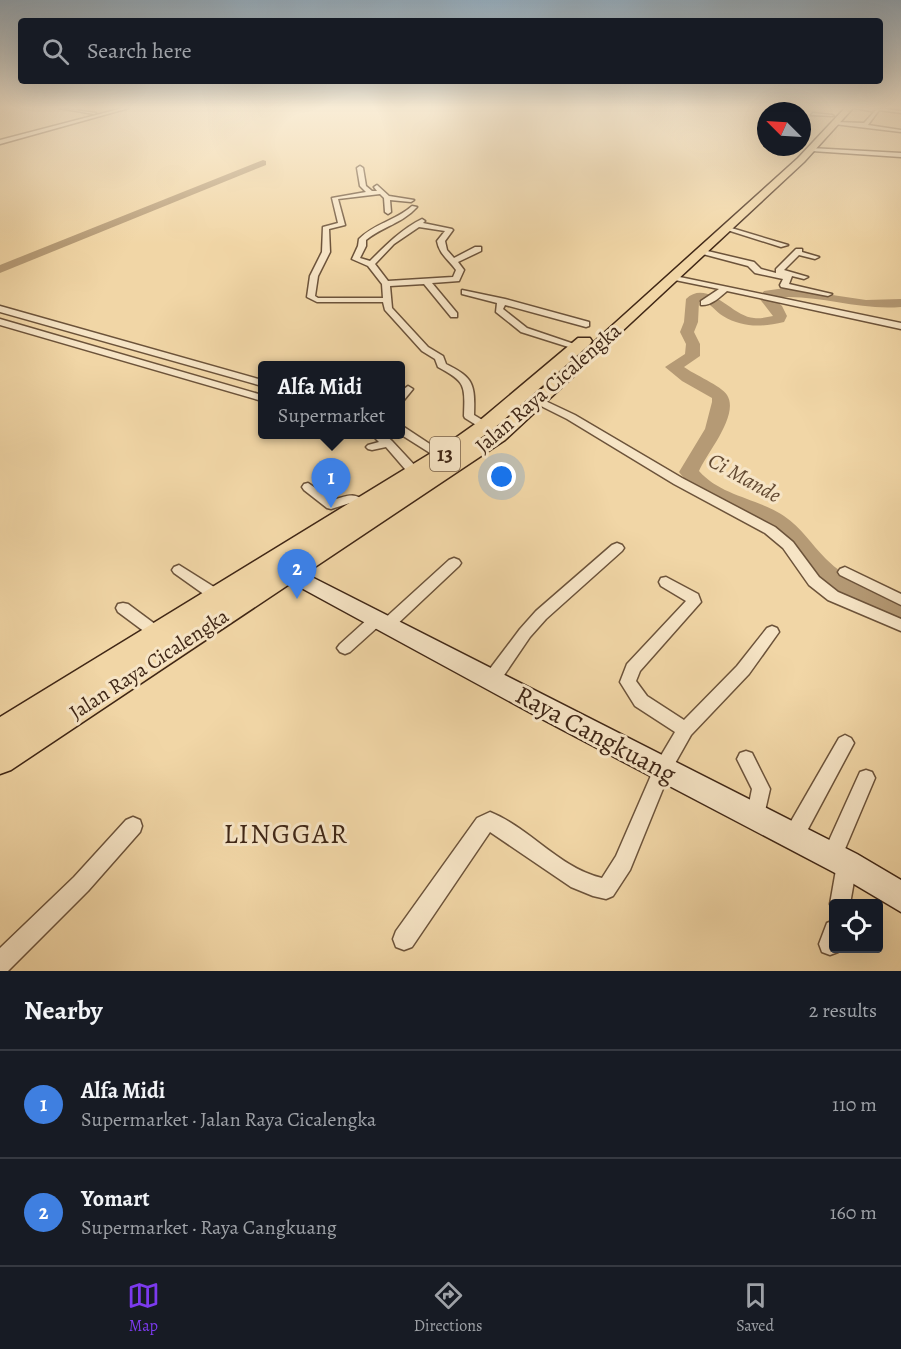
<!DOCTYPE html>
<meta charset="utf-8">
<style>
:root{--surface:#171b24;--page:#20242c;--text:#f1f3f6;--muted:#9ea1a6;--line:#363941;--accent:#7c3aed}
body{margin:0;font-family:Alegreya,serif;background:var(--page);color:var(--text)}
.controls{position:absolute;right:18px;bottom:18px;display:grid;overflow:hidden;border-radius:6px;box-shadow:0 6px 24px #0002}
.controls button{width:54px;height:54px;display:grid;place-items:center;padding:0;border:0;border-bottom:2px solid var(--line);background:var(--surface);color:var(--text);font:30px sans-serif}
.compass{position:absolute;left:757px;top:102px;width:54px;height:54px;border-radius:50%;background:var(--surface);box-shadow:0 6px 24px #0002;rotate:294deg}
.you{position:absolute;left:502px;top:477px;width:21px;height:21px;margin:-15px;border:4px solid #fff;border-radius:50%;background:#1a73e8;box-shadow:0 0 0 9px #1a73e833}
.badge{display:grid;place-items:center;width:39px;height:39px;border-radius:50%;background:var(--accent);color:#fff;font-size:20px;font-weight:700}
.pin{position:absolute;translate:-50% -50px;filter:drop-shadow(0 2px 3px #0008)}
.pin::after{content:'';position:absolute;top:32px;width:21px;height:18px;background:inherit;clip-path:polygon(0 0,100% 0,50% 100%)}
.popup{position:absolute;left:258px;top:361px;width:147px;height:78px;box-sizing:border-box;display:grid;place-content:center;border-radius:6px;background:var(--surface);filter:drop-shadow(0 2px 4px #0005);font-size:20px;white-space:nowrap;color:var(--muted)}
.popup b{font-size:22px;color:var(--text)}
.popup::after{content:'';position:absolute;left:50%;top:100%;margin-left:-12px;border:12px solid transparent;border-top-color:var(--surface)}
.list{margin:0;padding:0;list-style:none}
h2{display:flex;justify-content:space-between;align-items:center;height:78px;margin:0;padding:0 24px;font-size:26px}
h2 small{font-size:20px;font-weight:400;color:var(--muted)}
.list li{display:grid;grid-template-columns:39px 1fr auto;gap:18px;align-items:center;box-sizing:border-box;height:108px;padding:0 24px;border-top:2px solid var(--line)}
.list b{display:block;font-size:22px;white-space:nowrap}
.list p{margin:0;font-size:20px;white-space:nowrap;color:var(--muted)}
.list em{font-size:20px;font-style:normal;color:var(--muted)}
.icon{flex:none;width:33px;height:33px;fill:none;stroke:currentColor;stroke-width:2;stroke-linecap:round;stroke-linejoin:round}
.map{position:relative;flex:none;width:901px;height:971px;overflow:hidden}
.search{position:absolute;background:var(--surface);box-shadow:0 6px 24px #0002;left:18px;right:18px;top:18px;height:66px;display:flex;align-items:center;gap:15px;box-sizing:border-box;padding:0 21px;border-radius:6px;color:var(--muted);font-size:22px}
.sheet{height:294px;background:var(--surface)}
nav{display:flex;justify-content:space-around;align-items:center;box-sizing:border-box;height:84px;border-top:2px solid var(--line);background:var(--surface);font-size:16px;color:var(--muted)}
nav a{display:grid;justify-items:center;gap:3px}
nav .on{color:var(--accent)}
.map>svg:first-child{display:block}
.lines{fill:none;stroke-linecap:round;stroke-linejoin:round}
.river{fill:#b59a75;fill-rule:evenodd}
.minor-casing{stroke:#6c533a;stroke-width:3}
.tertiary-casing{stroke:#6c533a;stroke-width:3}
.secondary-casing{stroke:#402716;stroke-width:3}
.trunk-casing{stroke:#402716;stroke-width:3}
.minor{fill:#f6e4c5;fill-rule:evenodd}
.tertiary{fill:#f6e4c5;fill-rule:evenodd}
.secondary{fill:#f6e4c5;fill-rule:evenodd}
.trunk{fill:#f1d6a6;fill-rule:evenodd}
.labels{text-anchor:middle;stroke-width:6;stroke-linejoin:round;paint-order:stroke}
.shield{fill:#f6e4c5;stroke:#77604a;stroke-width:1.5}
.shield-label{font-size:20px;font-weight:bold;fill:#402716}
.street-label{font-size:21px;fill:#402716;stroke:#f6e4c5}
.water-label{font-size:22px;font-style:italic;fill:#634a32;stroke:#f6e4c5}
.near-street-label{font-size:26px;fill:#402716;stroke:#f6e4c5}
.near-quarter-label{font-size:28px;letter-spacing:1.5px;fill:#402716;stroke:#f6e4c5}
</style>
<div class="map">
<svg width="901" height="971" viewBox="0 0 901 971">
<rect width="100%" height="100%" fill="#f1d6a6"/>
<filter id="stains"><feTurbulence type="fractalNoise" baseFrequency=".00333" numOctaves="4"/><feColorMatrix values="0 0 0 0 .2 0 0 0 0 .09 0 0 0 0 .02 0 0 0 .5 -.17"/></filter>
<radialGradient id="worn" r=".72"><stop offset=".6" stop-color="#630" stop-opacity="0"/><stop offset="1" stop-color="#630" stop-opacity=".3"/></radialGradient>
<g class="lines">
<g class="river">
<polygon points="263,160 266,161 266,165 0,273 0,265"/>
<path d="M785,288L866,300L901,299V307C857,311 816,293 773,298L782,306L787,316L784,322C762,327 743,328 723,316C714,311 711,301 699,302L698,322L694,332L700,344V356L684,367C693,374 722,386 727,395C740,415 706,454 699,471C721,496 757,498 784,516C802,528 811,544 826,559C846,579 875,592 901,603V621C869,611 832,594 810,569C796,553 787,538 769,525C740,505 701,503 679,472L705,429L712,402V398L682,381L665,367L685,354L686,344L680,332L684,322L686,299C708,278 732,317 754,318C760,319 767,317 773,316L759,298L764,291Z"/>
</g>
<defs>
<g id="minor">
<polygon points="59,108 96,113 94,114"/>
<polygon points="123,108 129,108 0,144 0,140"/>
<polygon points="855,108 879,108 901,111 901,113 879,110 868,125 901,130 901,132 834,124 836,122 864,123 876,110 871,111"/>
<polygon points="813,113 832,115 834,116 811,115"/>
<path d="M360,166L363,168L366,186L372,191H377L374,187L377,185L389,196L414,200L411,202L390,200L391,212L388,214L385,212L384,198L380,194L338,199L345,225L329,229L330,252L318,276L315,296L318,298H383L382,284L368,266L352,259L358,246L359,239C375,223 395,221 412,206L417,207C403,223 382,227 366,240V246L360,258L370,261C385,246 403,228 422,219L425,221L423,223L452,229L453,230L445,241L447,250L454,258L475,247H481V251L458,262L464,270L459,281L432,283L457,313V317H451L424,284L390,286L392,308L428,347L443,356L446,364C474,378 475,384 474,415L489,424L490,426L489,428H481L465,418L464,416C465,385 466,382 438,367L435,359L422,351L385,310L383,302H317L307,297L310,276L322,252L323,227L338,223L332,198L366,192L360,186L357,168ZM419,227L445,231L437,241C439,254 449,260 456,270L453,277L388,281L375,264L394,244Z"/>
<polygon points="724,227 728,227 788,245 781,247 724,229"/>
<polygon points="699,249 754,262 761,269 776,273 776,269 796,249 802,249 802,252 819,257 815,259 799,255 784,270 808,277 804,279 792,276 789,284 832,294 828,296 781,287 780,285 783,279 755,273 748,266 699,253"/>
<path d="M670,275L901,323V329L727,291C720,297 711,306 701,305V301L719,289L670,279Z"/>
<polygon points="462,290 505,299 589,322 589,326 586,327 505,305 503,309 527,328 583,347 578,350 521,332 496,312 497,303 462,294"/>
<polygon points="0,306 262,380 262,386 0,312"/>
<polygon points="0,319 262,395 262,401 0,325"/>
<polygon points="408,386 413,389 404,400 400,401 400,392"/>
<polygon points="539,398 575,415 682,478 775,527 793,542 819,577 838,592 901,619 901,631 828,600 809,585 783,548 765,533 674,484 567,419 535,403 534,401 535,399"/>
<polygon points="400,426 404,427 448,456 442,459 438,458 400,434"/>
<polygon points="371,434 384,434 392,441 419,470 421,473 419,476 411,476 386,447 372,450 368,449 366,447 368,445 379,442"/>
<path d="M308,483L333,500C350,495 356,491 369,506L363,510L350,503L331,509L327,508L304,490L302,487L304,484Z"/>
<polygon points="617,543 622,545 624,548 622,551 546,619 530,637 498,684 492,686 486,684 484,679 486,674 520,629 536,611 612,545"/>
<polygon points="454,558 459,560 461,563 459,566 392,629 387,631 382,629 380,625 350,652 345,654 340,652 337,648 340,644 371,616 376,614 381,616 383,620 449,560"/>
<polygon points="179,565 222,592 224,596 222,600 217,601 212,600 174,573 172,570 174,567"/>
<polygon points="845,567 901,594 901,605 840,575 838,572 840,569"/>
<path d="M666,577L698,594L701,602L640,671L636,681L647,696L684,720L737,666L767,628L772,626L777,628L779,632L749,674L691,735L669,774L630,870L613,896L606,899L593,896L571,887L490,832L412,947L404,950L396,947L393,939L396,931L477,818L490,812C530,828 559,868 602,878L616,856L656,764L675,732L635,706L620,682L627,664L686,601L661,586L659,582L661,578Z"/>
<polygon points="123,603 128,604 163,630 166,634 163,638 158,640 153,638 118,612 116,608 118,604"/>
<polygon points="845,735 851,738 854,743 800,844 793,846 786,844 783,837 786,830 839,738"/>
<polygon points="746,751 752,753 770,789 762,824 755,827 748,824 746,818 752,789 737,759 740,753"/>
<polygon points="866,770 872,772 875,778 842,856 847,854 854,857 857,864 850,904 834,904 834,912 830,904 837,864 832,866 825,863 822,856 860,772"/>
<polygon points="133,817 140,820 142,826 140,832 88,891 8,971 0,971 0,948 74,877 126,820"/>
<polygon points="834,920 834,948 839,948 838,952 830,955 822,952 819,944 827,923"/>
</g>
<polygon id="tertiary" points="810,148 901,153 901,157 812,151"/>
<polygon id="secondary" points="290,566 857,854 901,880 901,912 837,874 540,718 283,578 280,573 283,568"/>
<polygon id="trunk" points="845,108 853,108 804,162 505,440 11,770 0,774 0,717 454,439 478,422 578,338 590,338 592,341 590,344 492,430 473,443 491,432 533,397 798,158"/>
</defs>
<use href="#minor" class="minor-casing"/>
<use href="#tertiary" class="tertiary-casing"/>
<use href="#secondary" class="secondary-casing"/>
<use href="#trunk" class="trunk-casing"/>
<use href="#minor" class="minor"/>
<use href="#tertiary" class="tertiary"/>
<use href="#secondary" class="secondary"/>
<use href="#trunk" class="trunk"/>
</g>
<linearGradient id="sky" x2="0" y2="1"><stop stop-color="#93aaba"/><stop offset="0.44" stop-color="#f9edd7"/><stop offset="1" stop-color="#f9edd7" stop-opacity="0"/></linearGradient>
<rect width="901" height="244" fill="url(#sky)"/>
<g class="labels">
<rect class="shield" x="430" y="437" width="30" height="34" rx="4.5"/>
<g class="shield-label">
<text x="445" y="461">13</text>
</g>
<g class="street-label">
<text transform="translate(548 388) rotate(-41)" y="7">Jalan Raya Cicalengka</text>
<text transform="translate(149 664) rotate(-33)" y="7">Jalan Raya Cicalengka</text>
</g>
<g class="water-label">
<text transform="translate(745 477) rotate(29)" y="8">Ci Mande</text>
</g>
<g class="near-street-label">
<text transform="translate(596 734) rotate(28)" y="9">Raya Cangkuang</text>
</g>
<g class="near-quarter-label">
<text x="286" y="843">LINGGAR</text>
</g>
</g>
<rect width="100%" height="100%" filter="url(#stains)"/>
<rect width="100%" height="100%" fill="url(#worn)"/>
</svg>
<div class="controls">
<button><svg class="icon" aria-label="locate" viewBox="0 0 24 24"><circle cx="12" cy="12" r="6"/><path d="M12 2v4M12 18v4M2 12h4M18 12h4"/></svg></button>
</div>
<svg class="compass" viewBox="-18 -18 36 36"><path d="M0-13l5 13h-10z" fill="#e53935"/><path d="M0 13l5-13h-10z" fill="#9ea1a6"/></svg>
<div class="you"></div>
<div class="pin badge" style="left:331px;top:508px;background:#3f7fe0">1</div>
<div class="popup"><b>Alfa Midi</b>Supermarket</div>
<div class="pin badge" style="left:297px;top:599px;background:#3f7fe0">2</div>
<div class="search"><svg class="icon" aria-label="search" viewBox="0 0 24 24"><circle cx="10" cy="10" r="6"/><path d="M15 15l6 6"/></svg>Search here</div>
</div>
<section class="sheet">
<h2>Nearby<small>2 results</small></h2>
<ul class="list">
<li><span class="badge" style="background:#3f7fe0">1</span><div><b>Alfa Midi</b><p>Supermarket · Jalan Raya Cicalengka</p></div><em>110 m</em></li>
<li><span class="badge" style="background:#3f7fe0">2</span><div><b>Yomart</b><p>Supermarket · Raya Cangkuang</p></div><em>160 m</em></li>
</ul>
</section>
<nav>
<a class="on"><svg class="icon" aria-label="map" viewBox="0 0 24 24"><path d="M3 6l6-2 6 2 6-2v14l-6 2-6-2-6 2zM9 4v14M15 6v14"/></svg>Map</a>
<a><svg class="icon" aria-label="directions" viewBox="0 0 24 24"><path d="M12 3l9 9-9 9-9-9zM9 14v-3h6M13 9l2 2-2 2"/></svg>Directions</a>
<a><svg class="icon" aria-label="saved" viewBox="0 0 24 24"><path d="M7 4h10v16l-5-4-5 4z"/></svg>Saved</a>
</nav>
